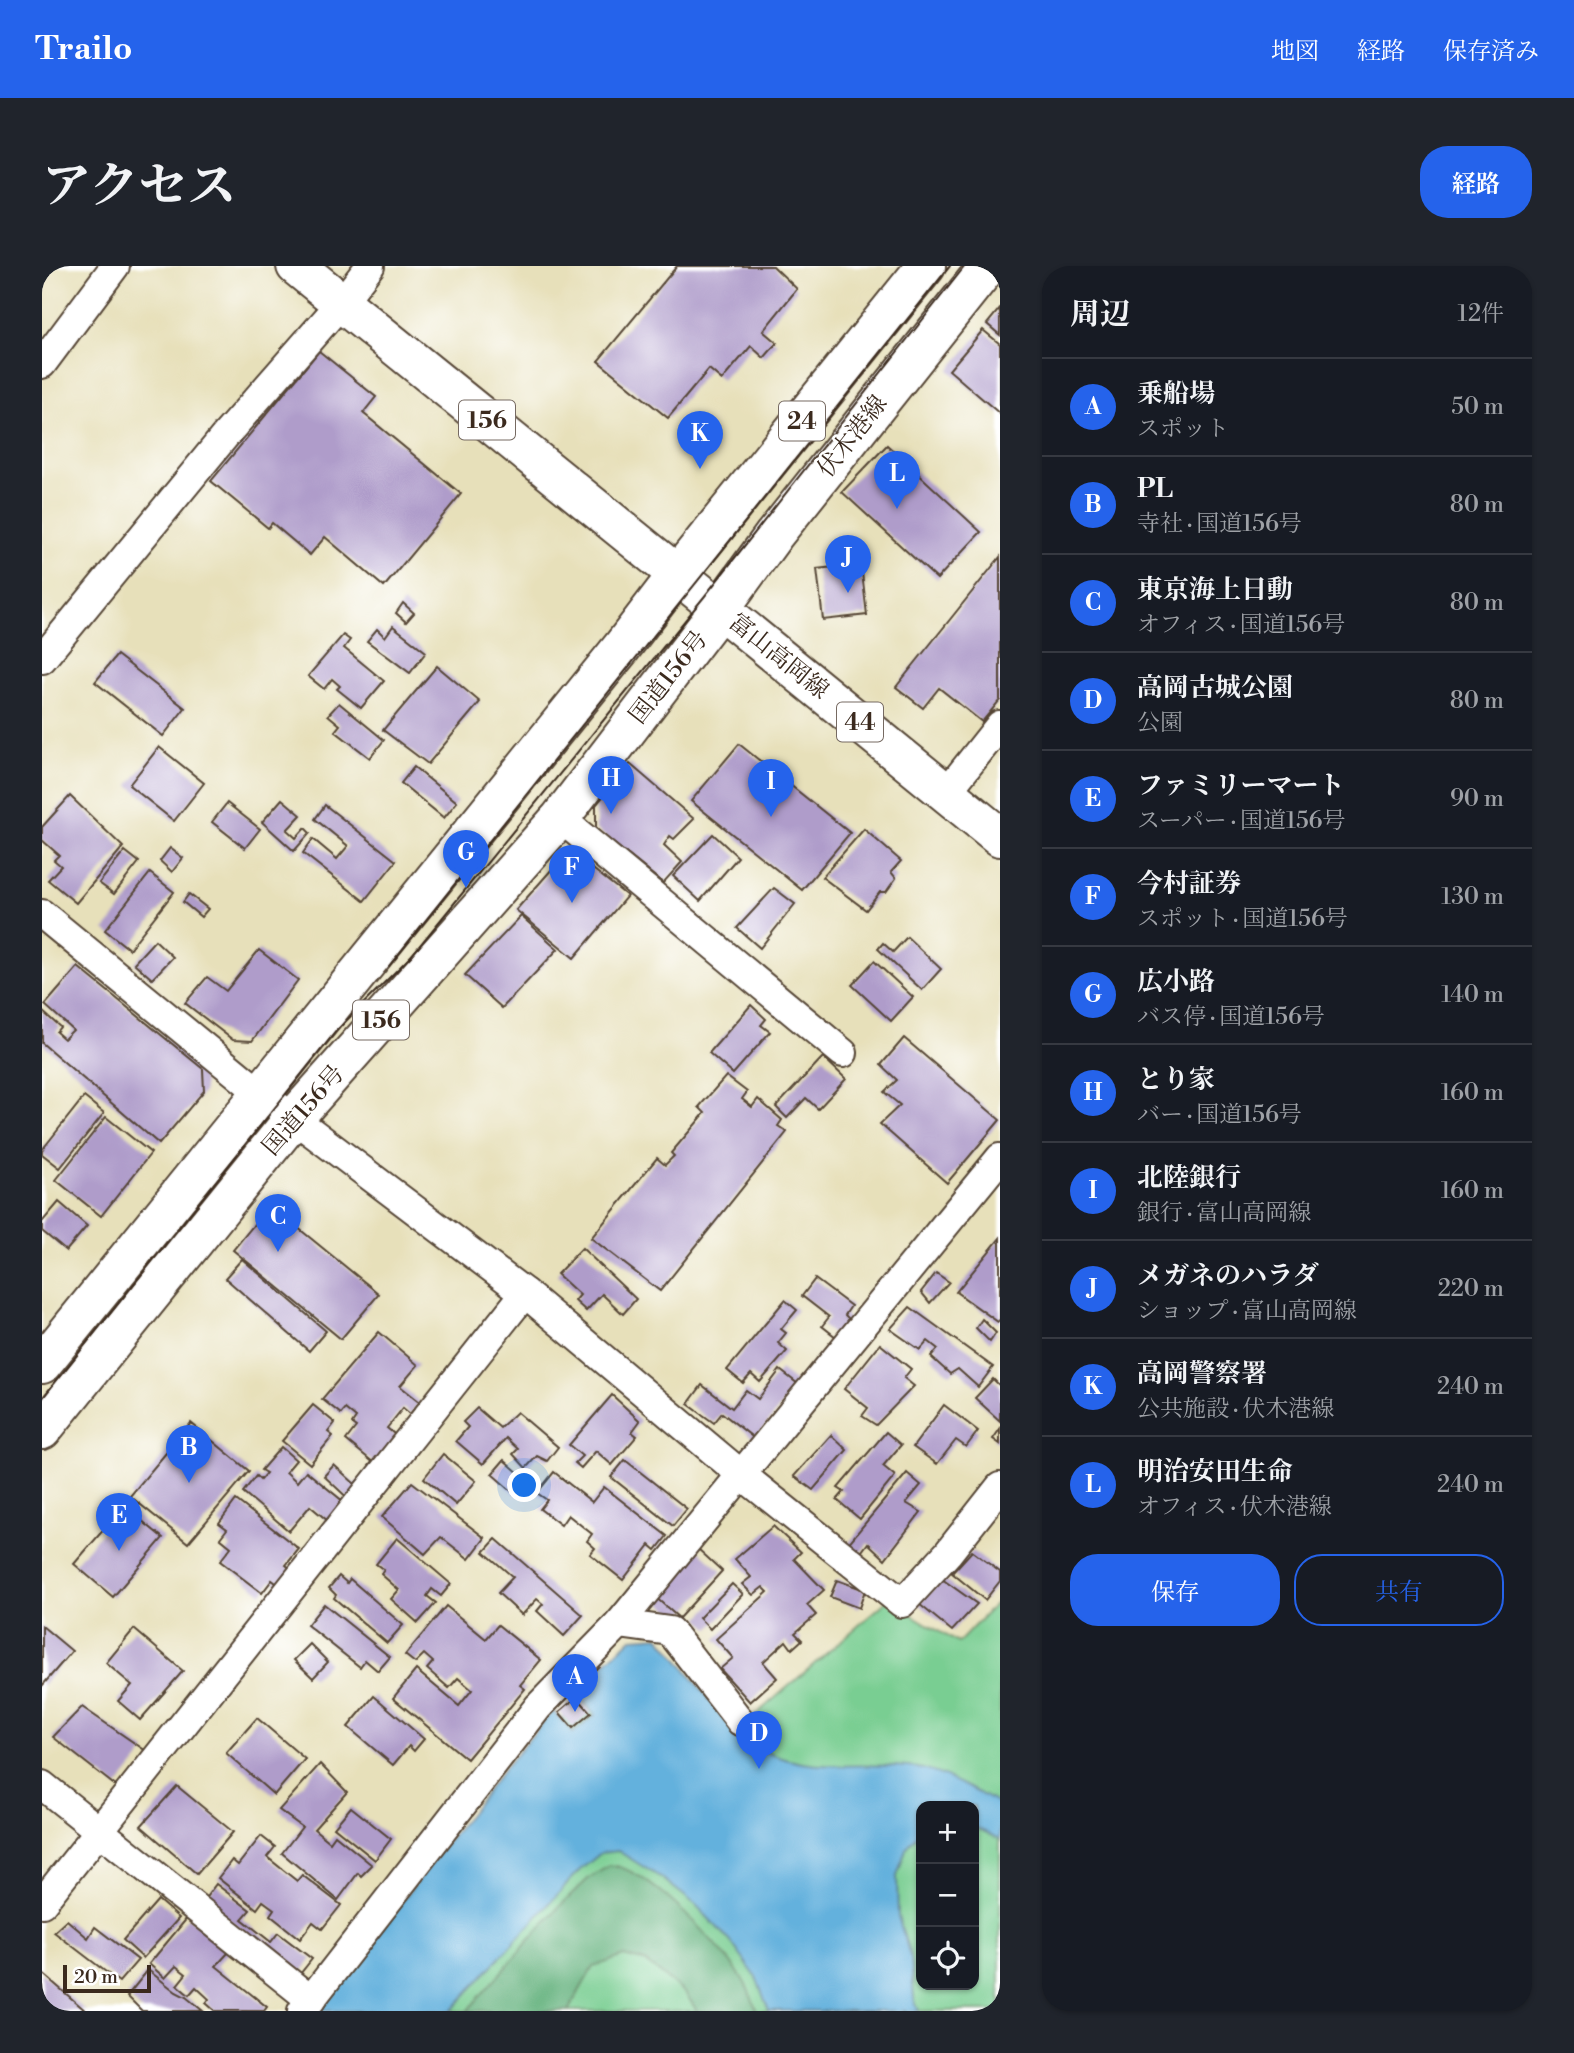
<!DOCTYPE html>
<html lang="ja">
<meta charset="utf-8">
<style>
:root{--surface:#171b24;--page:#20242c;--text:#f1f3f6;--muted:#9ea1a6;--line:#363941;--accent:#2563eb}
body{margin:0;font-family:"Libre Bodoni","Noto Serif JP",serif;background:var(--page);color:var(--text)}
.controls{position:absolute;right:21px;bottom:21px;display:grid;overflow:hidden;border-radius:14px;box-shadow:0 2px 5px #0004}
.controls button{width:63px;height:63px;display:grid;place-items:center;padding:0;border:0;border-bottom:2px solid var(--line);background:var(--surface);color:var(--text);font:35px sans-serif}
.scale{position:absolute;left:21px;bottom:18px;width:88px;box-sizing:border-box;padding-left:7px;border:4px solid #3b2a1e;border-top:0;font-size:19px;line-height:24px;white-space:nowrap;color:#3b2a1e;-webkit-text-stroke:5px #fff;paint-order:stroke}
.you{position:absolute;left:483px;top:1220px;width:24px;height:24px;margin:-18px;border:5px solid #fff;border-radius:50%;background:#1a73e8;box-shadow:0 0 0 10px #1a73e833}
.badge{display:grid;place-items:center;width:46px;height:46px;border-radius:50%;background:var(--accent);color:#fff;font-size:23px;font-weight:700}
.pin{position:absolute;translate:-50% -58px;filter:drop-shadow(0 2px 4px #0008)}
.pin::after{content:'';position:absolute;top:37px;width:24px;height:21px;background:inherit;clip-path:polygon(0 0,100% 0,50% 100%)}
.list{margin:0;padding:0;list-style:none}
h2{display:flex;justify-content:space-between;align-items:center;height:91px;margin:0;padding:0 28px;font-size:30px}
h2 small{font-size:23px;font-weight:400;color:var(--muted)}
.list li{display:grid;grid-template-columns:46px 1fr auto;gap:21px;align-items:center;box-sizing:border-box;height:98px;padding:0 28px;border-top:2px solid var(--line)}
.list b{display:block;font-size:26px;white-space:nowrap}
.list p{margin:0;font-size:23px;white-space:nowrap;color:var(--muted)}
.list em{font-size:23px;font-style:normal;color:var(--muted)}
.actions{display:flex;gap:14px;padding:21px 28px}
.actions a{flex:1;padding:16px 0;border:2px solid var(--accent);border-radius:28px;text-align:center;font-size:24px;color:var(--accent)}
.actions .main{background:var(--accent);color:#fff}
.icon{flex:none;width:38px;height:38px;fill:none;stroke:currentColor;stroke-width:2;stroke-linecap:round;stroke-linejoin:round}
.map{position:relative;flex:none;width:958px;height:1745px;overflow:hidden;border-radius:28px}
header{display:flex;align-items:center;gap:42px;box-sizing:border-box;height:98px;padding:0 35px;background:var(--accent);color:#fff}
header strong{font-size:33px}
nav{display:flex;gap:38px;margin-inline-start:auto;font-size:24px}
.intro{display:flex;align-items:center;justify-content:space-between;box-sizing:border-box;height:168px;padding:0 42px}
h1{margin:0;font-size:49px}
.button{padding:18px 32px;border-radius:28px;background:var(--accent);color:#fff;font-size:24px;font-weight:700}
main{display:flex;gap:42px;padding:0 42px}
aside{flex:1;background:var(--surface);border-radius:28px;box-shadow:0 2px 5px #0004}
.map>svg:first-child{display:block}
.green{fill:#79ce92;stroke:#5a7c58;stroke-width:2;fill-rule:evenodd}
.forest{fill:#62b17c;stroke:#4e6e4d;stroke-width:2}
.water{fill:#63b1dd;stroke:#4f6e7e;stroke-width:2}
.building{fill:#af9cca}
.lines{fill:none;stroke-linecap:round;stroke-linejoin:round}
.street-casing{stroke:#554535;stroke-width:32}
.primary-casing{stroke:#554535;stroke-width:42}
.highway-casing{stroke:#554535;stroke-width:42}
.street{stroke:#fff;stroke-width:28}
.primary{stroke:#fff;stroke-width:38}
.highway{stroke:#fff;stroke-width:38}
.tram{stroke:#3b2a1e;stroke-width:2}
.labels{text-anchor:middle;stroke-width:5;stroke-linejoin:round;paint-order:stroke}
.shield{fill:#fff;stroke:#766a62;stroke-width:2}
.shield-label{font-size:23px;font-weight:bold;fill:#3b2a1e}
.street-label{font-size:24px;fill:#3b2a1e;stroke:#fff}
</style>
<header>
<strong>Trailo</strong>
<nav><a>地図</a><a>経路</a><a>保存済み</a></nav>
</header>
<div class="intro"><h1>アクセス</h1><a class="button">経路</a></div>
<main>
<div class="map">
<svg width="958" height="1745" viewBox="0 0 958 1745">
<rect width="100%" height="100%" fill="#fff"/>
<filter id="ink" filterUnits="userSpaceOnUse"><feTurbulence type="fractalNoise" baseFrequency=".0143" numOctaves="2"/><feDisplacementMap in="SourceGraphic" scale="14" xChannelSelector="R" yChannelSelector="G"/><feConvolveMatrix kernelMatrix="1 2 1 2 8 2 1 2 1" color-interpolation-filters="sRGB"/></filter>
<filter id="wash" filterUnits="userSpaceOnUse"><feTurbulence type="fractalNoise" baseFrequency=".00686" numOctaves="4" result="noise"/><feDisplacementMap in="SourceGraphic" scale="28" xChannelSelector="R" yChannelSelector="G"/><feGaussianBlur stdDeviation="1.57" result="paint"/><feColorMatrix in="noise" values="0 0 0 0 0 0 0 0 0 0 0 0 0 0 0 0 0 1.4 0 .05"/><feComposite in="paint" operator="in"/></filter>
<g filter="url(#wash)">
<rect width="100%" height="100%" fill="#e7e0ba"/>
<path class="green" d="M958,1333V1745H276L356,1640L590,1372L695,1465L846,1334L916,1377ZM879,1540H932V1719H879Z"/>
<path class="forest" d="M568,1599C604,1601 675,1677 696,1706C705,1718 710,1731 715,1745H655L644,1728L603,1696L582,1690L551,1701L526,1745H425L515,1643L546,1613Z"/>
<path class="water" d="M617,1370C646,1404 688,1468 727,1487C775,1509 825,1494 875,1502C901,1506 936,1526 958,1539V1573L932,1561V1540H879V1563L864,1583L855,1610L856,1650L869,1693L872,1732L877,1745H727L714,1711L689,1676L654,1639L621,1613L576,1585L559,1587L538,1604L409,1745H275L465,1499L511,1445L531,1467L553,1449L533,1425L590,1372Z"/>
<g id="blocks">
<g class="building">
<polygon points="635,0 731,0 755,23 721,65 735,77 722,92 709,80 680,114 667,103 626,152 556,95"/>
<polygon points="958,42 958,69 945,58"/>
<polygon points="941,64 958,78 958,148 907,104"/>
<polygon points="277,85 334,131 321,147 419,228 342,321 283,271 268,289 230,257 226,262 169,215"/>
<polygon points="845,179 939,266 895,313 800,226"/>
<polygon points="958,291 958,434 940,456 897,422 881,442 854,421"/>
<polygon points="819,298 825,349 781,354 775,303"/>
<polygon points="361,337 372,347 364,356 354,347"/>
<polygon points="351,360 384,386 368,407 325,375 335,363 343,371"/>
<polygon points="301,369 308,374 302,382 342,415 319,442 295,423 298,420 290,413 282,423 266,410"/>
<polygon points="75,389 143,442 121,470 53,416"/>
<polygon points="395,400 438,436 386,498 341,464"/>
<polygon points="297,437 342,474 328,492 293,465 298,459 286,449"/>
<polygon points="697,478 808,567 760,624 649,535"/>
<polygon points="117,481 162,517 132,555 87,519"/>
<polygon points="588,498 652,553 632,573 628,570 622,579 640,596 621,617 554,563 554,539"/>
<polygon points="372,501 415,536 402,552 359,517"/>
<polygon points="28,530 81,581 34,637 6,614 19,600 12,594 17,589 0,574 0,561"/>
<polygon points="240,533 259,549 245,564 254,572 263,562 268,567 252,585 220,556"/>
<polygon points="185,537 218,563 203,582 170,556"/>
<polygon points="283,539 354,595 322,635 261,587 271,573 295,593 306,580 273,553"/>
<polygon points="822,563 859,595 849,606 854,612 844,626 838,626 824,644 780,611"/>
<polygon points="671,568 696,591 658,635 631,610"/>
<polygon points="128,582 141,592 130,606 118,595"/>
<polygon points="83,585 97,596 72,628 57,617"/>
<polygon points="518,594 532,606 542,596 585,630 532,692 474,644"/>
<polygon points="108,607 132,626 87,683 63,664"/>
<polygon points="732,622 753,638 718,682 695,662"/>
<polygon points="147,628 166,643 159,651 141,636"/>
<polygon points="479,650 516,683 460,742 423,709"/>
<polygon points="865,671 899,703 880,724 836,683 841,677 851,686"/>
<polygon points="113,674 131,691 110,713 92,697"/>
<polygon points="217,684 256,714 210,775 191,774 143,737 165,711 184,725"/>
<polygon points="832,695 871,731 849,755 810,719"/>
<polygon points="36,701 161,803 162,825 117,878 0,777 0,745 18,761 14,766 22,773 31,764 3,739"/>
<polygon points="709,739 724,753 719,759 728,766 691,808 667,787"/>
<polygon points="862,772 958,854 905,917 838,858 858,839 842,826 855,814 839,799"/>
<polygon points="781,791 804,813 776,843 764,832 745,852 734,841"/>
<polygon points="684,810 705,826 700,833 710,841 716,833 740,854 736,860 745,866 618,1025 549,972 615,892 623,899 632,890 629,887 663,847 657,841"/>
<polygon points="42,831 62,847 18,902 0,888 0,884"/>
<polygon points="64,851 109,887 59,950 14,914"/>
<polygon points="17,936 45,960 24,985 0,965 0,956"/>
<polygon points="228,939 337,1028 299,1073 191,984"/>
<polygon points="958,972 958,1053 956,1056 914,1026"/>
<polygon points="540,982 594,1033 581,1048 560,1028 544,1045 533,1035 538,1029 515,1008"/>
<polygon points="200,993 284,1065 267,1085 183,1012"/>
<polygon points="894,1007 907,1016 888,1037 879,1026"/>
<polygon points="773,1013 809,1040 803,1049 807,1053 794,1071 780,1060 787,1051 760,1030"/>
<polygon points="743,1034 755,1044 739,1063 744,1067 736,1077 745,1085 718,1116 709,1108 701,1117 685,1104"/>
<polygon points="868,1041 951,1101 936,1121 916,1103 908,1108 889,1091 896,1083 886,1075 878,1084 848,1063"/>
<polygon points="940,1053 954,1067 948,1076 934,1062"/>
<polygon points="337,1066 376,1099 358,1120 378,1136 368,1148 361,1142 345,1162 357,1172 338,1202 304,1174 314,1161 310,1158 314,1152 303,1143 299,1148 280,1133"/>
<polygon points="838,1078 869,1103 862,1112 872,1120 834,1159 820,1150 826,1142 802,1123"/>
<polygon points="738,1104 756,1118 713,1173 680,1147 672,1157 646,1138 660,1119 690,1142 704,1124 716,1133"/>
<polygon points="951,1113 958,1120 958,1155 933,1132"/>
<polygon points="570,1129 598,1155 590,1166 595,1170 570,1199 554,1185 539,1202 533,1197 540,1190 527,1179"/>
<polygon points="271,1139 293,1157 286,1166 291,1170 268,1198 240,1175"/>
<polygon points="902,1139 936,1165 924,1181 914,1174 895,1198 871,1181"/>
<polygon points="435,1142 458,1162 475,1146 516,1181 505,1195 495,1190 484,1202 471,1188 476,1183 464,1172 441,1198 414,1175 426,1161 421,1156"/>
<polygon points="149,1157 207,1205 146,1277 88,1230"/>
<polygon points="958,1163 958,1178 951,1173"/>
<polygon points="844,1166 859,1179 841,1200 853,1210 818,1253 795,1234 802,1226 796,1222"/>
<polygon points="789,1169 805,1184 771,1224 752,1210"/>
<polygon points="239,1181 254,1194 244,1206 255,1216 264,1205 308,1241 292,1260 268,1240 247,1265 201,1226 214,1210 218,1214 224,1207 219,1204"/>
<polygon points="401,1188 434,1215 414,1239 382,1212"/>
<polygon points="462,1194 486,1215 474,1229 450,1208"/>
<polygon points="583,1194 645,1243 631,1260 569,1211"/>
<polygon points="292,1199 313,1218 316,1214 326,1220 312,1238 282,1210"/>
<polygon points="512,1206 550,1236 562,1221 625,1270 614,1284 608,1279 581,1314 548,1288 553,1282 545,1275 550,1268 526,1249 519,1259 498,1243 505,1234 495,1227"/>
<polygon points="865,1207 879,1219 864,1237 879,1246 843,1293 826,1277 817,1289 805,1279"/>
<polygon points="370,1216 443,1272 427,1293 399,1271 383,1288 340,1251"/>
<polygon points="194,1234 257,1283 244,1299 254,1307 242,1323 230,1314 220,1327 178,1295 189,1281 178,1272 185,1263 177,1257"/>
<polygon points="82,1240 121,1272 71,1331 32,1298"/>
<polygon points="731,1260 759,1286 752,1293 782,1324 765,1339 774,1349 753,1367 760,1374 750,1383 744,1375 721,1396 735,1412 708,1436 678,1403 691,1392 674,1373 726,1326 721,1321 711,1329 700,1318 709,1311 693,1293"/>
<polygon points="355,1272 409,1318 399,1330 390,1323 385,1330 394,1337 376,1357 349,1333 357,1324 339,1308 342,1304 334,1298"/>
<polygon points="454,1273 541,1349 522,1370 495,1345 501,1338 495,1333 480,1349 456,1327 471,1311 442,1286"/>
<polygon points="655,1282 680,1305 637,1352 612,1330"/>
<polygon points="930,1285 958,1306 958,1315 943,1334 910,1307"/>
<polygon points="297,1310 305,1317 308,1313 361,1359 345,1377 292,1332 294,1329 287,1322"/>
<polygon points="900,1313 935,1338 910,1365 877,1338"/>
<polygon points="795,1314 823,1324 817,1342 788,1331"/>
<polygon points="690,1318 701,1328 668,1363 657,1352"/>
<polygon points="282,1338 348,1391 336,1405 323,1394 318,1401 265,1359"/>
<polygon points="404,1340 444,1373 456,1359 499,1394 478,1419 483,1423 425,1493 351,1432 374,1404 417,1440 430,1424 416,1412 407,1422 385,1403 391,1396 382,1388 373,1397 363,1389"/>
<polygon points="0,1360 30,1385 0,1420"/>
<polygon points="92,1363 141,1405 98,1454 76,1435 90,1419 64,1397"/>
<polygon points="268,1378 286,1396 271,1412 252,1394"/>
<polygon points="332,1430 382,1473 372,1485 367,1480 351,1499 306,1461"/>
<polygon points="535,1431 549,1447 531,1462 517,1446"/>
<polygon points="40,1441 104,1485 75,1521 11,1471"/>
<polygon points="215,1452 263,1493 232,1529 184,1487"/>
<polygon points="278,1498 305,1526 272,1563 288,1576 293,1569 330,1599 319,1610 316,1607 296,1634 240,1587 260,1561 237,1544"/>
<polygon points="135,1520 191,1566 155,1608 99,1560"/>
<polygon points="309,1541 349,1573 333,1594 292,1561"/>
<polygon points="219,1570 233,1581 225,1591 255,1615 260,1609 299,1639 280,1663 271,1656 258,1673 228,1649 232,1643 221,1635 215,1643 176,1612 190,1594 196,1599"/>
<polygon points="174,1618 208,1644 200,1653 229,1676 236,1667 270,1693 258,1708 162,1634"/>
<polygon points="116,1634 137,1652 101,1692 81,1674"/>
<polygon points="146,1651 187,1686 174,1700 225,1741 222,1745 173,1745 164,1737 167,1733 154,1721 147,1729 135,1719 144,1708 134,1700 123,1712 107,1698"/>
<polygon points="25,1654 46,1672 53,1661 96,1694 77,1716 12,1666"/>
<polygon points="106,1704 134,1726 144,1731 161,1745 100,1745 85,1730"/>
<polygon points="0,1707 44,1745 0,1745"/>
</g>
</g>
</g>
<g filter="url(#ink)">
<use href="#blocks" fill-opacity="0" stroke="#554535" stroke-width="2"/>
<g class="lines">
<defs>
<g id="street">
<polyline points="0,98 73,0"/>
<polyline points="0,393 187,165 300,36 328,0"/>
<polyline points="904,527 958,459"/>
<polyline points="518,552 801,787"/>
<polyline points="0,648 218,827 483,1027 700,1209 860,1337 906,1287 958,1221"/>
<polyline points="577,1358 628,1365 698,1455"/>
<polyline points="0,1519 269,1734"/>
<polyline points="0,1637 483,1027"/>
<polyline points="260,1745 496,1441 577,1358 958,892"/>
</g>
<g id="primary">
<polyline points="946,0 732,269 678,343 958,571"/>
<polyline points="635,309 884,0"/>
</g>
<g id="highway">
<polyline points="0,1098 580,381 635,309"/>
<polyline points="0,1164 251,853 518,552 678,343 254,0"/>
</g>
</defs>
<use href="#street" class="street-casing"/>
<use href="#primary" class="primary-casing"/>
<use href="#highway" class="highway-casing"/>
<use href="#street" class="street"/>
<use href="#primary" class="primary"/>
<use href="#highway" class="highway"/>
<g class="tram">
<polyline points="347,700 908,0"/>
<polyline points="0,1133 294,765 370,689 662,331 923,0"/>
</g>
</g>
</g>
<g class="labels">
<g class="shield">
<rect x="417" y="134.5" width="56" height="39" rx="5"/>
<rect x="737" y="135.5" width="46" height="39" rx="5"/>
<rect x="795" y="436.5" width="46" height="39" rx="5"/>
<rect x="311" y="734.5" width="56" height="39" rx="5"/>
</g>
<g class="shield-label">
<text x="445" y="162">156</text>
<text x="760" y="163">24</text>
<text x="818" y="464">44</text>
<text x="339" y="762">156</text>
</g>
<g class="street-label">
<text transform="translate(810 170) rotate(-52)" y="8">伏木港線</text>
<text transform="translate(737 390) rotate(39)" y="8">富山高岡線</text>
<text transform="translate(626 411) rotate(-52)" y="8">国道156号</text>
<text transform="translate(261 844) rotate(-49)" y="8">国道156号</text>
</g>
</g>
</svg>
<div class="controls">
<button>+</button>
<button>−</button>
<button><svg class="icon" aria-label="locate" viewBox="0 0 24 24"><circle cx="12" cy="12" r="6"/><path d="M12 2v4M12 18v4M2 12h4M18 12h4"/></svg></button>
</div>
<div class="scale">20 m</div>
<div class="you"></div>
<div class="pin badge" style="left:533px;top:1446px">A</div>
<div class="pin badge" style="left:147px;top:1217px">B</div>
<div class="pin badge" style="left:236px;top:986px">C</div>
<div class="pin badge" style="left:717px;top:1503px">D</div>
<div class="pin badge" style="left:77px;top:1285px">E</div>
<div class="pin badge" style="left:530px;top:637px">F</div>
<div class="pin badge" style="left:424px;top:622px">G</div>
<div class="pin badge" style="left:569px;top:548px">H</div>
<div class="pin badge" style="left:729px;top:551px">I</div>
<div class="pin badge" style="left:806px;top:327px">J</div>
<div class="pin badge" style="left:658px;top:203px">K</div>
<div class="pin badge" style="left:855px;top:243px">L</div>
</div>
<aside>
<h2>周辺<small>12件</small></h2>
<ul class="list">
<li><span class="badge">A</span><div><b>乗船場</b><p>スポット</p></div><em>50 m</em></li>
<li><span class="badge">B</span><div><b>PL</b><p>寺社 · 国道156号</p></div><em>80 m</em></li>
<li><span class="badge">C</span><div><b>東京海上日動</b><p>オフィス · 国道156号</p></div><em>80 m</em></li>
<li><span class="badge">D</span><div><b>高岡古城公園</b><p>公園</p></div><em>80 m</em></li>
<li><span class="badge">E</span><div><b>ファミリーマート</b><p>スーパー · 国道156号</p></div><em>90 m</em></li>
<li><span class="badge">F</span><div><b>今村証券</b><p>スポット · 国道156号</p></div><em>130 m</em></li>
<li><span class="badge">G</span><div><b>広小路</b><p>バス停 · 国道156号</p></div><em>140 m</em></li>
<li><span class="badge">H</span><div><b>とり家</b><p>バー · 国道156号</p></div><em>160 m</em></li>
<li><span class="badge">I</span><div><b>北陸銀行</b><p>銀行 · 富山高岡線</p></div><em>160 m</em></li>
<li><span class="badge">J</span><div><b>メガネのハラダ</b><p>ショップ · 富山高岡線</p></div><em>220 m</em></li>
<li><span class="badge">K</span><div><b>高岡警察署</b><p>公共施設 · 伏木港線</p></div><em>240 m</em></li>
<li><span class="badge">L</span><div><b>明治安田生命</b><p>オフィス · 伏木港線</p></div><em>240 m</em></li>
</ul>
<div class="actions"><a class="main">保存</a><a>共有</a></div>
</aside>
</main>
